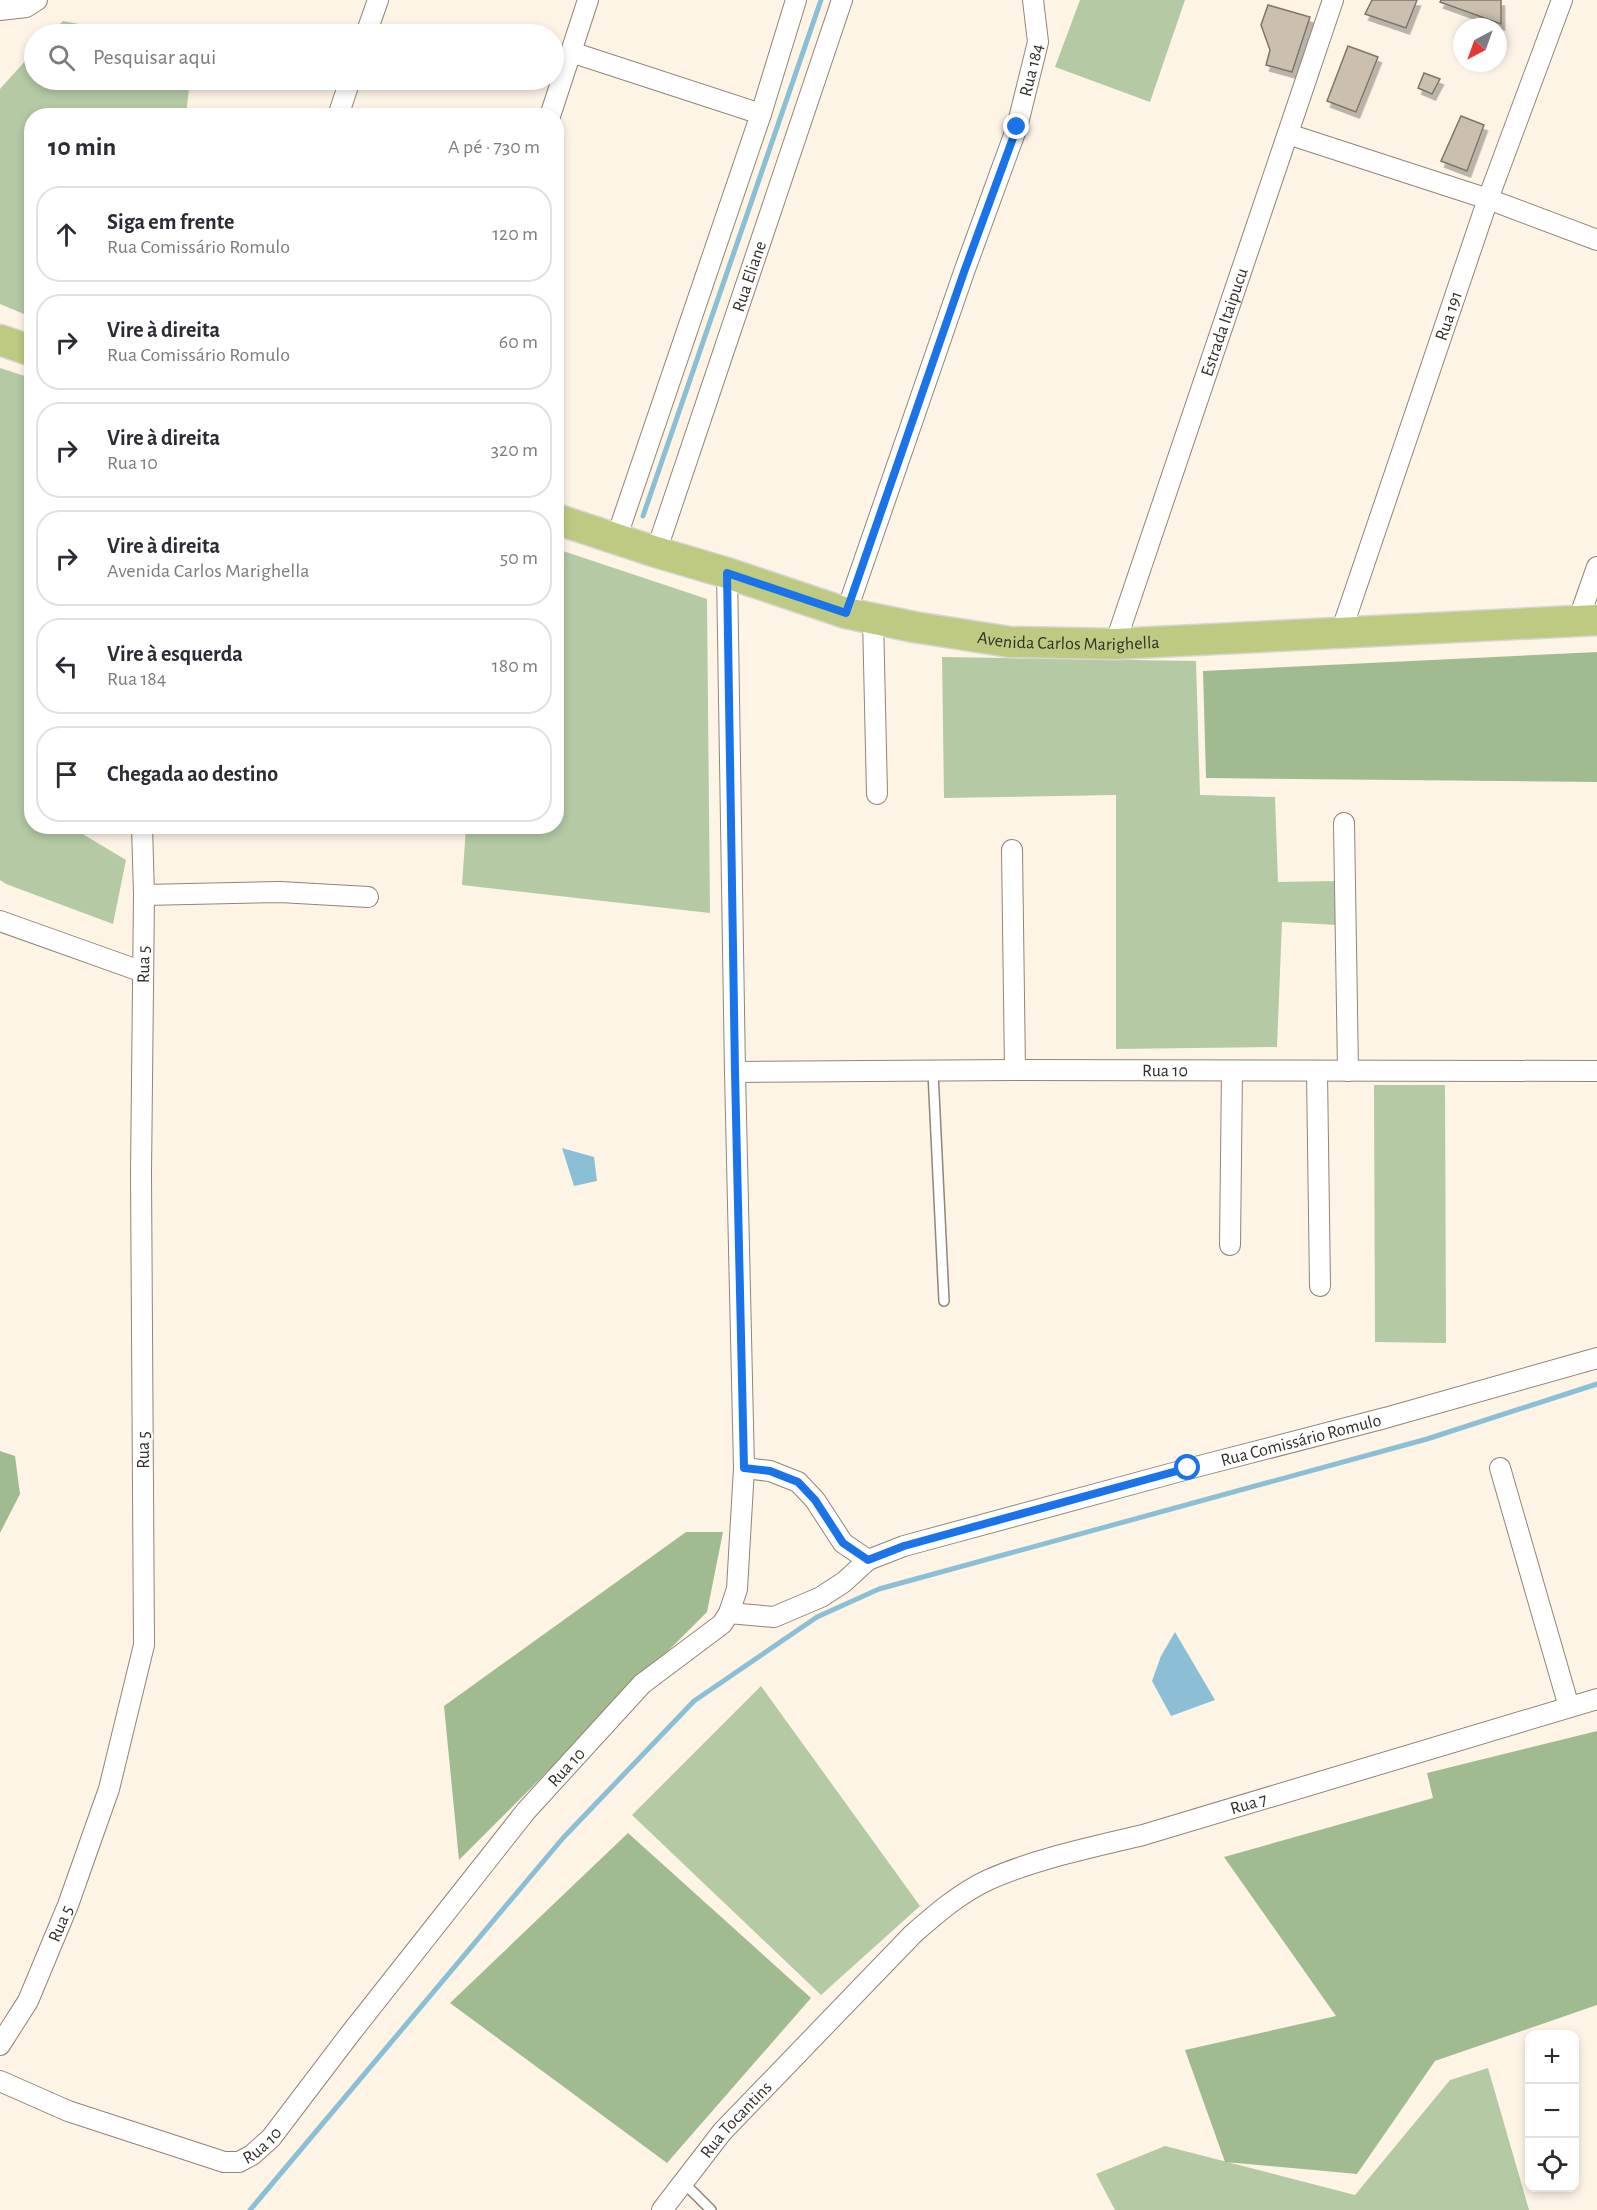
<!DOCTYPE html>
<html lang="pt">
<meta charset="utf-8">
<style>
:root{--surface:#fff;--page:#f7f7f7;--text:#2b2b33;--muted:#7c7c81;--line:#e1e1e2}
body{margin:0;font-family:"Alegreya Sans",sans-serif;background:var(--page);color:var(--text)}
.controls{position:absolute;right:18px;bottom:18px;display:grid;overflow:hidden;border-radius:12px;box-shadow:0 3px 9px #0003}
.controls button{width:54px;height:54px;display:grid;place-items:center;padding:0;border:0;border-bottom:2px solid var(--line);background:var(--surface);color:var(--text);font:30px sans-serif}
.compass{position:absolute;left:1453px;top:18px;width:54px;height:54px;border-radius:50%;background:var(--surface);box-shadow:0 3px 9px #0003;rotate:221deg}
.stop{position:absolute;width:18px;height:18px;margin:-14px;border:4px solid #1a73e8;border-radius:50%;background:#fff}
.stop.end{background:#1a73e8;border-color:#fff;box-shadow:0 2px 6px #0008}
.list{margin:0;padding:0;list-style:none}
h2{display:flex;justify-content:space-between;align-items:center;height:78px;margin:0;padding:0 24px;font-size:26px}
h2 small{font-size:20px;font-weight:400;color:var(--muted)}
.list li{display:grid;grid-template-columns:39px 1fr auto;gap:18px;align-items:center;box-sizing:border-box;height:96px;margin:0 12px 12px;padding:0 12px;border:2px solid var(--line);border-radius:24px}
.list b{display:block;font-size:22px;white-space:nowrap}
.list p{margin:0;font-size:20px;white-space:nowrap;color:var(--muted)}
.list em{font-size:20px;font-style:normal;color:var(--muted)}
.icon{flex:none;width:33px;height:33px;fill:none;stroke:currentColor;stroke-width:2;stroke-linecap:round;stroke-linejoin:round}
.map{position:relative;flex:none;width:1597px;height:2210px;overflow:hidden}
.search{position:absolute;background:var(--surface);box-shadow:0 3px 9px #0003;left:24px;top:24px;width:540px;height:66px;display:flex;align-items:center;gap:15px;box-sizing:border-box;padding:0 21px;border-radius:33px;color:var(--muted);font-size:22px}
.panel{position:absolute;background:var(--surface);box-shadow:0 3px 9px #0003;left:24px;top:108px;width:540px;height:726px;border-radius:24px}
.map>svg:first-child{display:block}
.green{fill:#b3caa4}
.forest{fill:#a1bb91}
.water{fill:#8abfd6}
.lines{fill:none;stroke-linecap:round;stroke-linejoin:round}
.stream{stroke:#8abfd6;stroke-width:5}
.building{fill:#cbc0af;stroke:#7f7565;stroke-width:1.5;filter:url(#shadow)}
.lane-casing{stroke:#908576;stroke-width:12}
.street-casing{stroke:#908576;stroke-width:22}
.primary-casing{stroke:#d6d5d4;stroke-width:33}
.lane{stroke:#fff;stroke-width:9}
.street{stroke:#fff;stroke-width:20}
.primary{stroke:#beca82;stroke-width:30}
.route{stroke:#1a73e8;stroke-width:8}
.labels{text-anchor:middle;stroke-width:4.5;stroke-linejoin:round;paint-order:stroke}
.street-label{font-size:18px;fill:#342f28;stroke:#fff}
</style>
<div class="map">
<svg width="1597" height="2210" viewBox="0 0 1597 2210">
<defs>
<filter id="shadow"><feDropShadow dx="3.5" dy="6" stdDeviation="0" flood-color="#0004"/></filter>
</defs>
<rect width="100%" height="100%" fill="#fef4e6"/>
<g class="green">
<polygon points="1080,0 1185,0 1150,102 1055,67"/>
<polygon points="63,21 131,34 50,34"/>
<polygon points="34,51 34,80 190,80 186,115 32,116 31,317 0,304 0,89"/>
<polygon points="0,368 31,378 32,826 71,827 126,860 113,924 6,884 0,880"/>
<polygon points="557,549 707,599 710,913 462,885 466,827 556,826"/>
<polygon points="942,657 1196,661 1200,795 1275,797 1278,882 1336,881 1337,925 1282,922 1277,1047 1116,1049 1116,795 944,798"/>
<polygon points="1374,1085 1445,1085 1446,1343 1375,1342"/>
<polygon points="761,1686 920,1906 821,1995 632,1815"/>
<polygon points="1488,2068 1529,2210 1115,2210 1096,2174 1165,2146 1355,2195 1450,2080"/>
</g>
<g class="forest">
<polygon points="1597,652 1597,782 1206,778 1203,671"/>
<polygon points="0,1451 15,1456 20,1494 0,1533"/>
<polygon points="686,1532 723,1532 707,1612 459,1860 444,1706"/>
<polygon points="1597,1731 1597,2005 1435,2061 1357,2174 1225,2162 1185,2050 1336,2016 1224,1857 1433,1798 1427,1773"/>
<polygon points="628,1833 811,1998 667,2163 450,2003"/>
</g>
<g class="water">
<polygon points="562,1148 594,1157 597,1181 574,1186"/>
<polygon points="1175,1632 1215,1700 1171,1716 1152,1681 1161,1656"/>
</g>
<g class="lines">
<g class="stream">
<polyline points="643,516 821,0"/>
<polyline points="250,2210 563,1838 694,1701 817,1617 879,1589 1427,1439 1597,1384"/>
</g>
</g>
<g class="building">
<polygon points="1372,0 1417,0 1406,28 1365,14"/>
<polygon points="1441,0 1501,0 1501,24 1440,2"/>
<polygon points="1268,5 1310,17 1292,72 1266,65 1270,50 1261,25"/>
<polygon points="1348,46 1378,57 1356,112 1327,101"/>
<polygon points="1424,73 1440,79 1432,94 1418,88"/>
<polygon points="1461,116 1484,125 1467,171 1441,161"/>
</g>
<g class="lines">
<defs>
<g id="lane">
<polyline points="933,1072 944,1301"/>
<polyline points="683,2182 711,2210"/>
</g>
<g id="street">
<polyline points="0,10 26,7 37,0"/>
<polyline points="366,34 378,0"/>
<polyline points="571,52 761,114"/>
<polyline points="338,116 350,80"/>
<polyline points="550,116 588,0"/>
<polyline points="1288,134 1488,199 1597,240"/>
<polyline points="616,539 761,114 796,0"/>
<path id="s1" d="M656,552L842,0"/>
<path id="s2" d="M846,613L964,272L1017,127L1038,42L1033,0"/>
<polyline points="873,618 877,794"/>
<polyline points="1578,621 1597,567"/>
<path id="s3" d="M1341,632L1488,199L1562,0"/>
<path id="s4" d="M1115,644L1333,0"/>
<polyline points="1344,823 1348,1071"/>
<polyline points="1012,850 1015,1070"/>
<polyline points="144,895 280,892 368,897"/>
<polyline points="0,921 143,972"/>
<path id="s5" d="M735,1072L1015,1070L1597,1071"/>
<polyline points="1317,1072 1320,1286"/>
<polyline points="1230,1245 1232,1071"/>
<path id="s6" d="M744,1468L770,1471L798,1482L815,1500L843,1543L868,1560L904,1546L1188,1469L1385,1418L1597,1358"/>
<polyline points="1500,1468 1569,1707"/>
<polyline points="729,1613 774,1617 821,1597 844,1582 868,1560"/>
<path id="s7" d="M0,2045L28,2001L68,1905L109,1789L144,1645L141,1174L144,895L142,826"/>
<path id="s8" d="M0,2081L68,2111L224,2162H239L252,2155L271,2138L350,2034L526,1811L642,1684L722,1624L729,1613L737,1589L744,1468L735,1072L727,573"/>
<path id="s9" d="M662,2210L722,2132L913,1934C936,1914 960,1893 988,1880C1035,1859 1093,1847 1143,1835L1597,1699"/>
</g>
<g id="primary">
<polyline points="0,340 32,351"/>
<path id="s10" d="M556,519L656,552L727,573L846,613L914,627L1010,642L1115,644L1597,620"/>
</g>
</defs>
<use href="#lane" class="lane-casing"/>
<use href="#street" class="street-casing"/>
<use href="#primary" class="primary-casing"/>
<use href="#lane" class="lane"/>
<use href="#street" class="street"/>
<use href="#primary" class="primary"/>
</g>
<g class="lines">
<polyline class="route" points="1017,127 964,272 846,613 727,573 735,1072 744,1468 770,1471 798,1482 815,1500 843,1543 868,1560 904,1546 1188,1468"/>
</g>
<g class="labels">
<g class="street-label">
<text dy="6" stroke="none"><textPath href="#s2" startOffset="574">Rua 184</textPath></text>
<text dy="6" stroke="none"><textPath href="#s1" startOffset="291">Rua Eliane</textPath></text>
<text dy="6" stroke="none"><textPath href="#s3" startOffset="334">Rua 191</textPath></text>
<text dy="6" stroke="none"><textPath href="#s4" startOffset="340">Estrada Itaipucu</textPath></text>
<text dy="6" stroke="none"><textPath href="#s10" startOffset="530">Avenida Carlos Marighella</textPath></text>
<text dy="6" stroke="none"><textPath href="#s7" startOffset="1108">Rua 5</textPath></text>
<text dy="6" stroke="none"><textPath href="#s5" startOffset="430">Rua 10</textPath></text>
<text dy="6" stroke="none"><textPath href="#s6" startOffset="612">Rua Comissário Romulo</textPath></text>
<text transform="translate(143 1450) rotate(-90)" y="6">Rua 5</text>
<text dy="6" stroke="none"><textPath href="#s8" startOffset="768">Rua 10</textPath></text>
<text dy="6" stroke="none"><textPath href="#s9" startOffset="738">Rua 7</textPath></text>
<text dy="6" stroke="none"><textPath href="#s7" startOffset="136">Rua 5</textPath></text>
<text dy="6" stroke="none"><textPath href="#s9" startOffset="117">Rua Tocantins</textPath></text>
<text dy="6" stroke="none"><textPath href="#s8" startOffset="282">Rua 10</textPath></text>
</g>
</g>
</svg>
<div class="controls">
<button>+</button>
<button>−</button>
<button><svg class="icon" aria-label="locate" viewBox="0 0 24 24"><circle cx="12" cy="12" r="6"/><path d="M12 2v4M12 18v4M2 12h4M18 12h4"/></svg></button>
</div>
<svg class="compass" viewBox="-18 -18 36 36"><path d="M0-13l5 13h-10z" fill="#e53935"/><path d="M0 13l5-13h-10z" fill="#7c7c81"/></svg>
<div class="stop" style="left:1188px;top:1468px"></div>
<div class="stop end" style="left:1017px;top:127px"></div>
<div class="search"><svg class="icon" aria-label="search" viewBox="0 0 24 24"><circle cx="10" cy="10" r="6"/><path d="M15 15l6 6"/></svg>Pesquisar aqui</div>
<section class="panel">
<h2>10 min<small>A pé · 730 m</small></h2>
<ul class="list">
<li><svg class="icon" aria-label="ahead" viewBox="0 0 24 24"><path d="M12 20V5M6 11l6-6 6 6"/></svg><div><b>Siga em frente</b><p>Rua Comissário Romulo</p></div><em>120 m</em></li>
<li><svg class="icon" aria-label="right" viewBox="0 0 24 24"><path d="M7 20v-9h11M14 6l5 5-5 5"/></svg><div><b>Vire à direita</b><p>Rua Comissário Romulo</p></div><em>60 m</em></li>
<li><svg class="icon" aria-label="right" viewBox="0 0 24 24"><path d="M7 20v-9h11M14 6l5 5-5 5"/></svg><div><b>Vire à direita</b><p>Rua 10</p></div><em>320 m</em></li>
<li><svg class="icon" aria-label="right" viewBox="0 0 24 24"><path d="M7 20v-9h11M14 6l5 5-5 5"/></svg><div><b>Vire à direita</b><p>Avenida Carlos Marighella</p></div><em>50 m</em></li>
<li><svg class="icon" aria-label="left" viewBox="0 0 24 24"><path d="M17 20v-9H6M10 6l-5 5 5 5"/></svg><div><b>Vire à esquerda</b><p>Rua 184</p></div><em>180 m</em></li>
<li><svg class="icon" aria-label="arrive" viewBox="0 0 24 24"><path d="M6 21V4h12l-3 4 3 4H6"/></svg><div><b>Chegada ao destino</b></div></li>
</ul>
</section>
</div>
